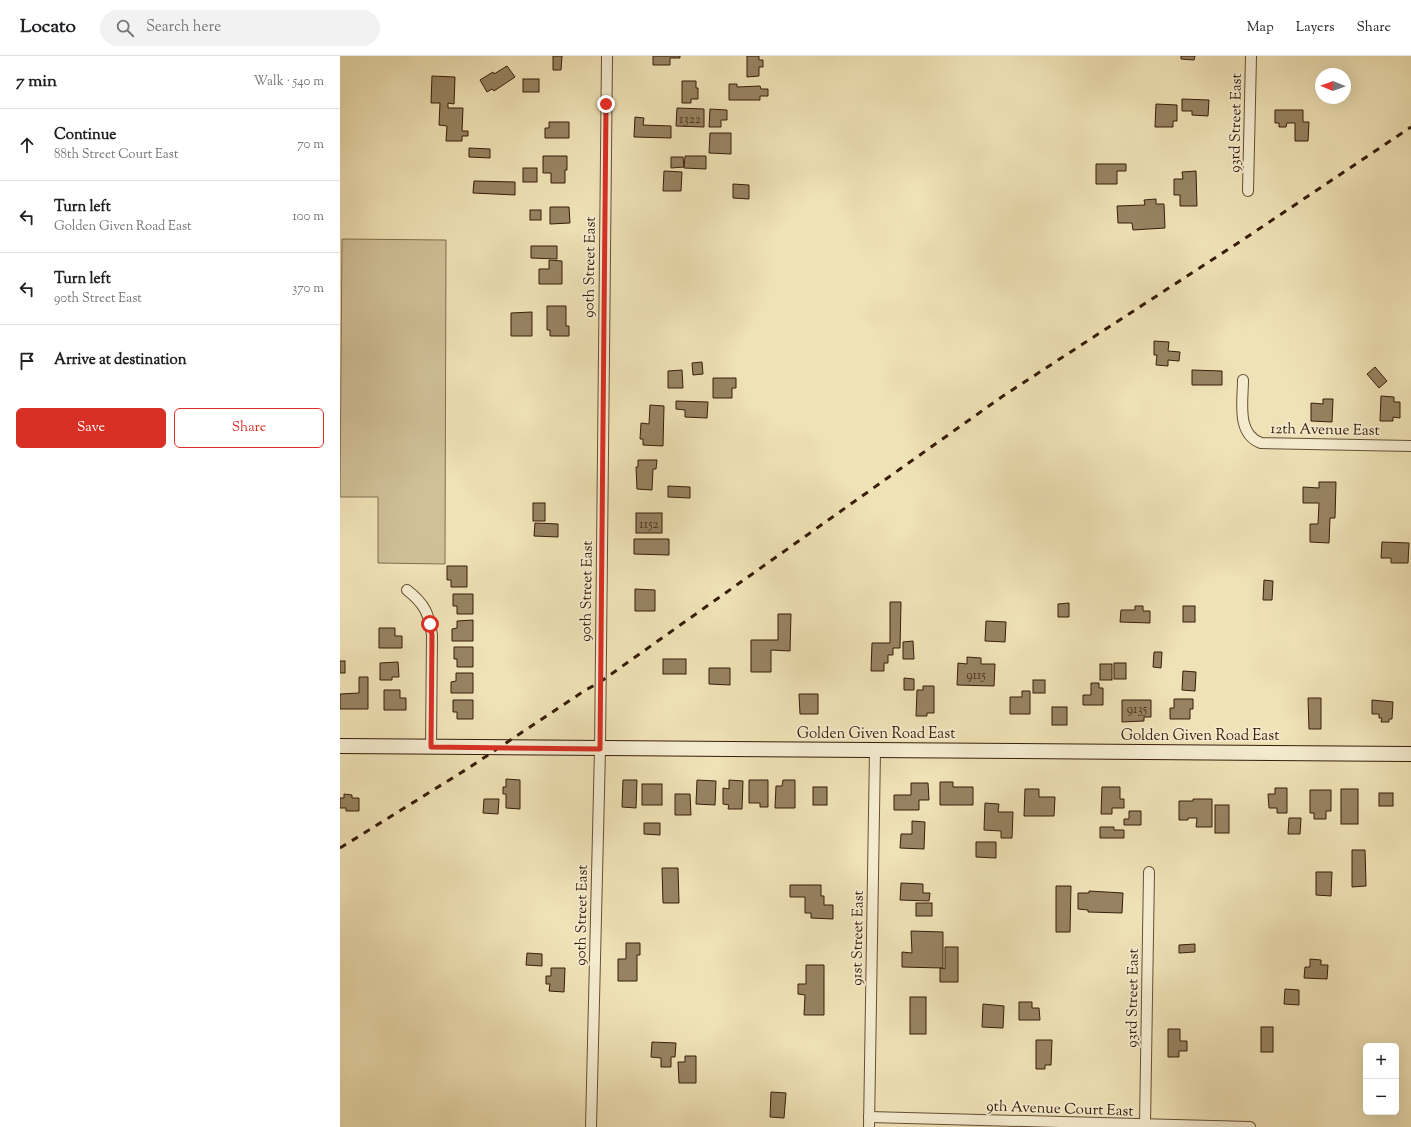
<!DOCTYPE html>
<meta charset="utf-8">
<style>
:root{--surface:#fff;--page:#f2f2f2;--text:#202124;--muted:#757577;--line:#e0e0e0;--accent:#d93025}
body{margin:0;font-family:"Sorts Mill Goudy",serif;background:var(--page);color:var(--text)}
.controls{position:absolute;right:12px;bottom:12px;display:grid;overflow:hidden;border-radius:6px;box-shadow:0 4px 16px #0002}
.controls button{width:36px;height:36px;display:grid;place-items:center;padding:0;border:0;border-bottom:1px solid var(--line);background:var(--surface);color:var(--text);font:20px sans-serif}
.compass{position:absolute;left:975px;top:12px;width:36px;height:36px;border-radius:50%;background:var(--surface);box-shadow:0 4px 16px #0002;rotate:271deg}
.stop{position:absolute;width:12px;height:12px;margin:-9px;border:3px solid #d93025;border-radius:50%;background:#fff}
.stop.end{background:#d93025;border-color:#fff;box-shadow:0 1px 4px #0008}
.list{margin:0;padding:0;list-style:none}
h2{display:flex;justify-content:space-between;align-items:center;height:52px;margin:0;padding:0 16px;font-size:17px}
h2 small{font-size:13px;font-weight:400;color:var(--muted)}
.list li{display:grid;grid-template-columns:26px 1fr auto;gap:12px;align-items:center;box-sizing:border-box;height:72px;padding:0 16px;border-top:1px solid var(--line)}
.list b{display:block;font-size:15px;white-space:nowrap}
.list p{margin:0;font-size:13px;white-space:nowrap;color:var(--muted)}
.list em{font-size:13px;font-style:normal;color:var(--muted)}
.actions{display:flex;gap:8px;padding:12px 16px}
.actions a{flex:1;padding:9px 0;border:1px solid var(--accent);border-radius:6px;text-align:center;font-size:14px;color:var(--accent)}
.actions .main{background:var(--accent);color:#fff}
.icon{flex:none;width:22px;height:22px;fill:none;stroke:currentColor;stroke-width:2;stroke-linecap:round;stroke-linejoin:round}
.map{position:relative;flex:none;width:1071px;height:1071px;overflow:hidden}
header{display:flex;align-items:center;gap:24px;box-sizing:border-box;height:56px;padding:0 20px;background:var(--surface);border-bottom:1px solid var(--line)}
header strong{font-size:19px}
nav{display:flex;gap:22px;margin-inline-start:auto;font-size:14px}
.search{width:280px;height:36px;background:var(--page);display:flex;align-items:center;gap:10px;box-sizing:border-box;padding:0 14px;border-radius:22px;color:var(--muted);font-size:15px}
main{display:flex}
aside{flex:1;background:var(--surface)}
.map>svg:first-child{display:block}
.green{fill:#d0c098;stroke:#846e50}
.building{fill:#978362;stroke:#381c08}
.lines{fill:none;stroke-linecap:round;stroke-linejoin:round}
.street-casing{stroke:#664e34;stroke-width:12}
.secondary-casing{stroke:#381c08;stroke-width:16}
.street{stroke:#f5ecd0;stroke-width:10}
.secondary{stroke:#f5ecd0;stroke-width:14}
.rail{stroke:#381c08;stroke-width:3;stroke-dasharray:7 7;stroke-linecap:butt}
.route{stroke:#d93025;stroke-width:5}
.labels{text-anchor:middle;stroke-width:3.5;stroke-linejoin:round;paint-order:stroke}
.number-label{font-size:13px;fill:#50361e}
.street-label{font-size:15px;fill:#381c08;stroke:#f5ecd0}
</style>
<header>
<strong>Locato</strong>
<div class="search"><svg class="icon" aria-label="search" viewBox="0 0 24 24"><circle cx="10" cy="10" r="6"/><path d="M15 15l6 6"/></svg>Search here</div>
<nav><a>Map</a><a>Layers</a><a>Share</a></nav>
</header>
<main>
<aside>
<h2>7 min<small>Walk · 540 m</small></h2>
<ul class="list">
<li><svg class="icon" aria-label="ahead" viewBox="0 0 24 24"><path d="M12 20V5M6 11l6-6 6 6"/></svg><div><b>Continue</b><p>88th Street Court East</p></div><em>70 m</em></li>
<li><svg class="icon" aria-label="left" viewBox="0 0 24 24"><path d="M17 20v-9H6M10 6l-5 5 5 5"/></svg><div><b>Turn left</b><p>Golden Given Road East</p></div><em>100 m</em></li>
<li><svg class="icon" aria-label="left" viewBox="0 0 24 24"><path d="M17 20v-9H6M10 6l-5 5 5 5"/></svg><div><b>Turn left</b><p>90th Street East</p></div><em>370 m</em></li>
<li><svg class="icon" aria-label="arrive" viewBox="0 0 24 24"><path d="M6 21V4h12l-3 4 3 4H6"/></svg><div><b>Arrive at destination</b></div></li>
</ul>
<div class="actions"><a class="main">Save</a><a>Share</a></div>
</aside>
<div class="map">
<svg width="1071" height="1071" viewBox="0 0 1071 1071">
<rect width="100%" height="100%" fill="#efe2b6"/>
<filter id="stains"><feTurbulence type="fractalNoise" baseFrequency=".005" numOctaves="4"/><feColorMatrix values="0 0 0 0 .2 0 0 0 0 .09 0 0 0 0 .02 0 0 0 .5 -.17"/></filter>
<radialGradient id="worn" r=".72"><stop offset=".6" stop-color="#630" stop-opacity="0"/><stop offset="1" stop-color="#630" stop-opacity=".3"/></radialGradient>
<polygon class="green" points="2,183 106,184 105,508 38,507 38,441 0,441"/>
<g class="building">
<polygon points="213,0 222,0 221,14 213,14"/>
<polygon points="313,0 340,0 340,2 330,2 330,9 313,9"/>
<polygon points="407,0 419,0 419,4 423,4 423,11 419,11 419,20 407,21"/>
<polygon points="841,0 855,0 854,4 841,3"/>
<polygon points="167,10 175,21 154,35 152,33 147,36 140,24 153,16 154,18"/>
<polygon points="92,20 115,21 114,48 108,47 108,52 123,52 122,75 128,75 128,80 122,80 122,85 106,85 107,70 99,69 100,47 91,47"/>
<rect x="183" y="23" width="16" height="13"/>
<polygon points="342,25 356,25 356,32 358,32 358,43 351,43 351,47 342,47"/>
<polygon points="389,28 397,28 397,31 420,30 421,33 428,33 428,40 420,40 420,44 389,44"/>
<polygon points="842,43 869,44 868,60 852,59 852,55 842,55"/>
<polygon points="816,48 837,49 837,65 833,65 833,71 815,71"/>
<polygon points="337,52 364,53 364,71 336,70"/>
<polygon points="370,53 387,54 387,64 381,64 381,71 369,71"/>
<polygon points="935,54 963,54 963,66 969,66 968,85 955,85 955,67 947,67 946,71 939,71 939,67 935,67"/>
<polygon points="295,61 304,62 303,69 331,70 331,82 294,81"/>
<polygon points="209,66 229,66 229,82 205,82 205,72 209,72"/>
<polygon points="370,77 391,77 391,98 369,97"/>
<polygon points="129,92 150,93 150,102 129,101"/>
<polygon points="203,100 227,100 227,114 225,114 225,127 211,127 211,117 203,117"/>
<polygon points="345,100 366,100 366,113 344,112"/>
<polygon points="331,101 343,101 344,111 331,112"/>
<polygon points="756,108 786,108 786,115 777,115 777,128 756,128"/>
<rect x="183" y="112" width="14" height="14"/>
<polygon points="324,115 342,116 341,135 323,135"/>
<polygon points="856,115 857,150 840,150 840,139 834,139 834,123 843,123 842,116"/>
<polygon points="134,125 175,126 175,139 133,137"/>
<polygon points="393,128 409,129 409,143 393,142"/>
<polygon points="816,143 816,148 824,148 825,172 793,174 792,167 778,167 777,150 805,149 804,144"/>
<polygon points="210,151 229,151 230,167 210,168"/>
<rect x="190" y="154" width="11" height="10"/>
<polygon points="191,190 217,190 217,203 191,202"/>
<polygon points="209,204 222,205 222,228 199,228 199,213 209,213"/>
<polygon points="207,250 226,250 226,270 229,270 229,280 210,280 210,274 207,274"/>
<polygon points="192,256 192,280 171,280 171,257"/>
<polygon points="814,285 829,286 828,295 840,296 839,305 828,304 828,310 816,309 817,299 814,299"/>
<polygon points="362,306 363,318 353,319 352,307"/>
<polygon points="1035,311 1047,325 1039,332 1027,318"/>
<polygon points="342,314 343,332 328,332 328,315"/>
<polygon points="852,314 882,315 882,329 852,329"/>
<polygon points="373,322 396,322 396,332 392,332 392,342 373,342"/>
<polygon points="1041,340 1054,341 1054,346 1060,346 1060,362 1053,361 1053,365 1040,365"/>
<polygon points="983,343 993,343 992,366 971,365 971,347 983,348"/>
<polygon points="336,345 368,346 367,362 345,361 345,354 336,353"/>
<polygon points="310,349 324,350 323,390 303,389 303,383 300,383 301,367 309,368"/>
<polygon points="298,404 317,404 316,413 313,413 312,434 297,433 296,411 298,411"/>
<polygon points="979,426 996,426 995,462 990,462 989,487 970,486 970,468 978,468 979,447 963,447 963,431 979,432"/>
<polygon points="328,430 350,431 350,442 328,441"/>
<rect x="193" y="447" width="12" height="18"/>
<rect x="296" y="457" width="26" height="20"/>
<polygon points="195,467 218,468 218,481 194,480"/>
<polygon points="294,483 329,483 329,499 294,498"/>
<polygon points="1042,486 1069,487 1068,507 1051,507 1051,502 1041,502"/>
<polygon points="107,510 127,510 127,531 111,531 111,524 107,524"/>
<polygon points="924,524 933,525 932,544 923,544"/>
<polygon points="295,533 315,534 315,555 295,555"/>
<polygon points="113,538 133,538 133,558 117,558 117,550 113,550"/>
<polygon points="550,546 561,546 560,592 553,592 553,599 548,599 548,607 544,607 544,615 531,615 532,587 550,587"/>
<polygon points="729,547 729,561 718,561 718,548"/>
<polygon points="795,550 803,550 803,555 810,555 810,567 780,566 781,554 795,554"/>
<rect x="843" y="550" width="12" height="16"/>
<polygon points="438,558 451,558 450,595 431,594 431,616 411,616 411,584 438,584"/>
<polygon points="133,564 133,585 112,585 112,573 117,572 117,565"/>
<polygon points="646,565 666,566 665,586 645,585"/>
<polygon points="39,572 55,572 55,580 62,580 62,592 39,592"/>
<polygon points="573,585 574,603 563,603 563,586"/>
<polygon points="114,591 133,591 133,611 117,611 117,603 114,603"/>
<polygon points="814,596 822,596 821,612 813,611"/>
<polygon points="627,601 641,602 641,608 655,608 654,630 617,629 618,607 627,608"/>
<rect x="323" y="603" width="23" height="15"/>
<rect x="0" y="605" width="5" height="12"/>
<polygon points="58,606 59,621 52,621 52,624 40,624 40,607"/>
<rect x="774" y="607" width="12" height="16"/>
<rect x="760" y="608" width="12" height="16"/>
<polygon points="369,612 390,612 390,629 369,628"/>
<polygon points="843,615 856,616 855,635 842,634"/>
<polygon points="116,617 133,617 133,637 111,637 111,626 116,625"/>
<polygon points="19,621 28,621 28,653 0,653 0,638 19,637"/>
<polygon points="564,622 574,623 574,634 564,634"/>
<rect x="693" y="624" width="12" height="13"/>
<polygon points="751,627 759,627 759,632 763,632 763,649 743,649 743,639 751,639"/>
<polygon points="583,630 594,630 594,657 587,657 587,660 576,660 577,634 583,634"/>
<polygon points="44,634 60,634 60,642 66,642 66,654 44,654"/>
<polygon points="682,635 690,635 690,658 670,658 670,641 682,641"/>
<polygon points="459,638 478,638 478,658 460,658"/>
<polygon points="968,642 981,642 981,673 969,673"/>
<polygon points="834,643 853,643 853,653 850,653 850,663 830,663 830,652 834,652"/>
<polygon points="113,644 133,644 133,663 117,663 117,656 113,656"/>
<polygon points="782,644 811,644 811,661 804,661 804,665 782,666"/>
<polygon points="1032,644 1053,646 1052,663 1049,663 1049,666 1041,666 1042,662 1039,662 1039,658 1032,658"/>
<rect x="712" y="651" width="15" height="18"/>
<polygon points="166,723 180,724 180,753 166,752 166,738 163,738 163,731 166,731"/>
<polygon points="283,724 297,724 296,752 282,751"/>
<polygon points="357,724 376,725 375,749 356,748"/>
<polygon points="389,724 403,725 402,753 388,753 389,749 383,748 383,732 389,733"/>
<polygon points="409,724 428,724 428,751 420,751 420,747 409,747"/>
<polygon points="443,724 455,724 455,752 435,752 436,730 442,730"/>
<polygon points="600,726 613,726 613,731 633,731 633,749 600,749"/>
<polygon points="571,727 588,727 589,744 579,744 579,754 554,754 554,739 571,739"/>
<rect x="302" y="728" width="20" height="21"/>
<rect x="473" y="731" width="14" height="18"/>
<polygon points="762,731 780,731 780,743 784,743 784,752 772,752 772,758 761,758"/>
<polygon points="935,732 947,732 947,757 937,757 937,752 929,752 928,738 935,738"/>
<polygon points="685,733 699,733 699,741 715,741 714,760 684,760"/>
<rect x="1001" y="733" width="17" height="35"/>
<polygon points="970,734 991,734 991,755 986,755 986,763 974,763 974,757 970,757"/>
<rect x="1039" y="737" width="14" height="13"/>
<polygon points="4,738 12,739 12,742 19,742 19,755 6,755 6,752 0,752 0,742 4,742"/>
<polygon points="335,738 350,738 351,759 335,759"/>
<polygon points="144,743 159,743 158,758 143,757"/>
<polygon points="853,743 872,743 872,771 856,771 857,762 848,762 848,764 839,764 839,745 853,745"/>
<polygon points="645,747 659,748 658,756 673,756 672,782 661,782 661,775 644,774"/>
<rect x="875" y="749" width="14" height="28"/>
<polygon points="789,755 801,755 801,769 784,769 784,763 789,763"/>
<polygon points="949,762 961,762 960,778 948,778"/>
<polygon points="572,765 585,766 584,793 560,792 561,778 572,778"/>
<polygon points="304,767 320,767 320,779 304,778"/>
<polygon points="760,771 774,771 774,774 784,774 784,782 760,782"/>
<polygon points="636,786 656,786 656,802 636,801"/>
<polygon points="1012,794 1025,794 1026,830 1012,831"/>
<polygon points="322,812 338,812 339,847 323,847"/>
<polygon points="976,816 992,816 991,840 976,839"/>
<polygon points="561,827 583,828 583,837 590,837 589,845 560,844"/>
<polygon points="450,829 481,829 481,840 484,840 484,849 493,849 493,863 471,862 471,857 465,857 465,841 450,841"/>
<polygon points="716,830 731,830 730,876 716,876"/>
<polygon points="749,835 783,837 782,857 748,856 748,854 738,853 738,837 749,837"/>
<rect x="576" y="847" width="16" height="13"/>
<polygon points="571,875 603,876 603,912 562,911 562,896 572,897"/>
<polygon points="286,887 300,887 300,899 297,899 297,925 278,925 278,903 286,903"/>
<polygon points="855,888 855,896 839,897 839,889"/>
<polygon points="605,891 618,891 618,926 600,926 600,912 605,913"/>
<polygon points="187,897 202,898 202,910 186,909"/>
<polygon points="970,903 981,904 981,909 988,909 987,923 964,922 965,911 970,911"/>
<polygon points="466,909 484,909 484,959 464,959 465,939 458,938 458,928 466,928"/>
<polygon points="211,912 225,912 224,936 209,935 210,928 206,928 206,920 211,920"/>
<polygon points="945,933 959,934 959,949 944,948"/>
<rect x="570" y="941" width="16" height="37"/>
<polygon points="679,946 692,946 692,952 699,952 700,964 679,964"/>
<polygon points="643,948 664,950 663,972 642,971"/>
<rect x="921" y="971" width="12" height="25"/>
<polygon points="828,973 840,973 840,985 847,985 847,995 839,995 839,1001 828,1001"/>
<polygon points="696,984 712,984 711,1009 705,1009 705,1013 696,1013"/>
<polygon points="312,986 336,987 335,1001 331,1001 331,1011 321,1011 321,1002 311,1001"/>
<polygon points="345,1000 356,1000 356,1027 339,1027 338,1006 345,1006"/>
<polygon points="431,1036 446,1037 444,1062 430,1061"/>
</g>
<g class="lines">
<defs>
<g id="street">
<polyline points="908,135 911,0"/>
<path d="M903,324C903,345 896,378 921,387L1071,390"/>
<path d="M67,534C85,548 89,558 92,579L91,691"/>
<polyline points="529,1061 910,1071"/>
<polyline points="805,1069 809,816"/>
<polyline points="251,1071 260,693 267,0"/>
<polyline points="529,1071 535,694"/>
</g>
<polyline id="secondary" points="0,690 1071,698"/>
</defs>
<use href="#street" class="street-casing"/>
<use href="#secondary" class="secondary-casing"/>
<use href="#street" class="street"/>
<use href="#secondary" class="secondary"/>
<polyline class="rail" points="0,792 127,713 244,635 260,626 663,340 904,183 1071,71"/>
</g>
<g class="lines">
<polyline class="route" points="90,568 92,579 91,691 260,693 266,48"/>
</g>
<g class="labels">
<g class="number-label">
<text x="350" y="67">1322</text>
<text x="309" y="472">1152</text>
<text x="636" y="623">9115</text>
<text x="797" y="657">9135</text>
</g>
<g class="street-label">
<text transform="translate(895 67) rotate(-89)" y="5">93rd Street East</text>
<text transform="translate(249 211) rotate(-89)" y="5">90th Street East</text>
<text transform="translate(985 373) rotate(1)" y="5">12th Avenue East</text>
<text transform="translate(246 535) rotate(-89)" y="5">90th Street East</text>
<text x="536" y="682">Golden Given Road East</text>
<text x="860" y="684">Golden Given Road East</text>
<text transform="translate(241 859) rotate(-89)" y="5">90th Street East</text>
<text transform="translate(517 882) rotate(-89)" y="5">91st Street East</text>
<text transform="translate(792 942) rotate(-89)" y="5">93rd Street East</text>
<text transform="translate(720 1052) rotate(2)" y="5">9th Avenue Court East</text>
</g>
</g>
<rect width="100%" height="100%" filter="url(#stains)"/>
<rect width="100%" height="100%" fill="url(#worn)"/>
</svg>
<div class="controls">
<button>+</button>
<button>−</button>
</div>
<svg class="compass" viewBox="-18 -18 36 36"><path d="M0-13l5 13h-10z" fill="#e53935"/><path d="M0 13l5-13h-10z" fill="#757577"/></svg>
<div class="stop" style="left:90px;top:568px"></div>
<div class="stop end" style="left:266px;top:48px"></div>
</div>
</main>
